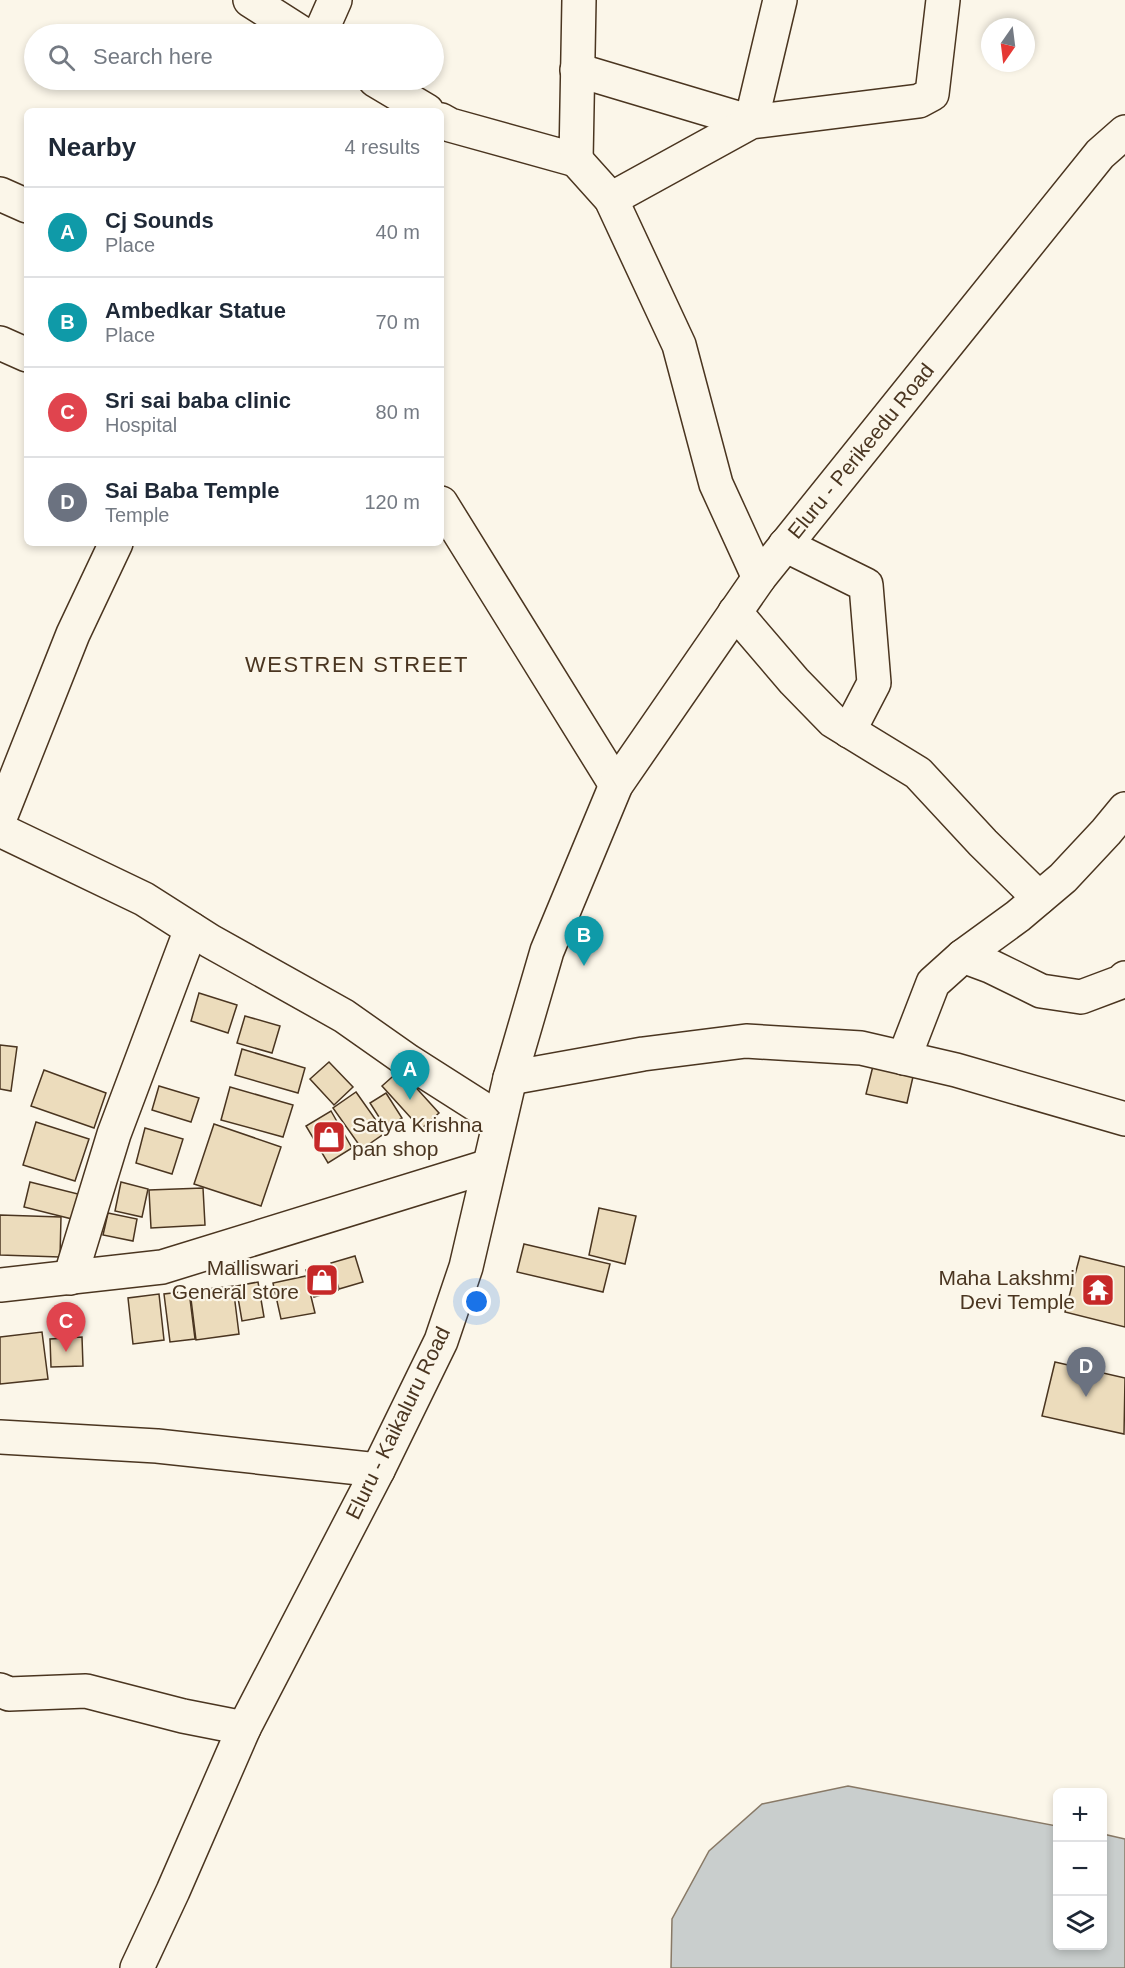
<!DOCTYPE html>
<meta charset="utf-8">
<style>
:root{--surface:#fff;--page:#f6f6f7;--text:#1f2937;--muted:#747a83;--line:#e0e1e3;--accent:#b45309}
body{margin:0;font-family:Arial,sans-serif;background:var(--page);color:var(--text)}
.controls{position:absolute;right:18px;bottom:18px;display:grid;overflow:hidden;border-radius:9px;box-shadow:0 3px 9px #0003}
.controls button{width:54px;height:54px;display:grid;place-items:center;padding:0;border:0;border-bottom:2px solid var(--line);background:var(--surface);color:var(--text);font:30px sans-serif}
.compass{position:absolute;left:981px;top:18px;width:54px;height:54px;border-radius:50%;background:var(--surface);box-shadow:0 3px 9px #0003;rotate:194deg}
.you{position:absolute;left:477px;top:1302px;width:21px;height:21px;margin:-15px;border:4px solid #fff;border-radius:50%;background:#1a73e8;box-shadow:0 0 0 9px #1a73e833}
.badge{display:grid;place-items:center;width:39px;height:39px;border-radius:50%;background:var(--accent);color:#fff;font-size:20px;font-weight:700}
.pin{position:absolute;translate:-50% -50px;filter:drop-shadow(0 2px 3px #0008)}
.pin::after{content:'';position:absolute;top:32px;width:21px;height:18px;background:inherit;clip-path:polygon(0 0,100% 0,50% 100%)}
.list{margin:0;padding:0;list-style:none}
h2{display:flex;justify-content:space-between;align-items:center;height:78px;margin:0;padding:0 24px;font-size:26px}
h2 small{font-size:20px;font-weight:400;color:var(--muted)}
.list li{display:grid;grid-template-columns:39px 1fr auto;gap:18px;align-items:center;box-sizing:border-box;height:90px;padding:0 24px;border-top:2px solid var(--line)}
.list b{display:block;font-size:22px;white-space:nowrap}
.list p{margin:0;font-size:20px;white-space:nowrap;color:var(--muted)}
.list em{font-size:20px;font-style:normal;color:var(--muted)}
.icon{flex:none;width:33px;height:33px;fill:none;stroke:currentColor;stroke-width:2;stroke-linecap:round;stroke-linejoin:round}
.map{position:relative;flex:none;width:1125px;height:1968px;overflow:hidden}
.search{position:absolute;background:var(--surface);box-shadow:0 3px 9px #0003;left:24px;top:24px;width:420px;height:66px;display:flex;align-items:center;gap:15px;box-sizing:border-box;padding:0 21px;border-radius:33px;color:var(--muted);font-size:22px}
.panel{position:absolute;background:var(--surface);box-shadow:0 3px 9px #0003;left:24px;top:108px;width:420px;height:438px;border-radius:9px}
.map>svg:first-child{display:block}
.water{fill:#c9cecd;stroke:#887966;stroke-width:1.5}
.building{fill:#ecdcbc;stroke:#4a3520;stroke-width:1.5}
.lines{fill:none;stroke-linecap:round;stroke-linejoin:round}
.minor-casing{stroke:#4a3520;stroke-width:36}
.major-casing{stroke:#4a3520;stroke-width:36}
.minor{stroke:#fbf6e9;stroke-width:33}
.major{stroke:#fbf6e9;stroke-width:33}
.labels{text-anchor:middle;stroke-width:4.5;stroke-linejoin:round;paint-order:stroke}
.street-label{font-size:21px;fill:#4a3520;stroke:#fbf6e9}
.poi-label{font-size:21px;fill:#4a3520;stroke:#fbf6e9;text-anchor:end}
.neighbourhood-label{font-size:22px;letter-spacing:1.5px;fill:#4a3520;stroke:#fbf6e9}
</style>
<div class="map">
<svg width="1125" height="1968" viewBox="0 0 1125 1968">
<rect width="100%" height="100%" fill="#fbf6e9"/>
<polygon class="water" points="848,1786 1057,1826 1058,1946 1102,1946 1103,1834 1125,1839 1125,1968 671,1968 672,1919 709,1851 762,1804"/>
<g class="building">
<polygon points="199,993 237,1005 228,1033 191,1021"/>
<polygon points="245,1016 280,1026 272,1053 237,1043"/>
<polygon points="0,1045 17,1047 11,1091 0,1089"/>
<polygon points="242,1049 305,1068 298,1093 235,1075"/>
<polygon points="875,1058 915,1068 907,1103 866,1094"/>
<polygon points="329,1062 353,1087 334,1105 310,1079"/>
<polygon points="44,1070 106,1093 94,1128 31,1106"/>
<polygon points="400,1070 439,1113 421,1129 382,1086"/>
<polygon points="159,1086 199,1098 191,1122 152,1110"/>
<polygon points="230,1087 293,1105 283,1137 221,1120"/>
<polygon points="356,1092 385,1133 362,1149 333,1108"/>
<polygon points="386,1093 402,1118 386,1128 370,1103"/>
<polygon points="331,1111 352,1148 328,1163 306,1126"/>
<polygon points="36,1122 89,1139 75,1181 23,1165"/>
<polygon points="214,1124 281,1147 261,1206 194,1184"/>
<polygon points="145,1128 183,1139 172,1174 136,1163"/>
<polygon points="30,1182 82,1195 76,1220 24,1207"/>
<polygon points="121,1182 148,1189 142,1217 115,1211"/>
<polygon points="203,1188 205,1225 151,1228 149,1190"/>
<polygon points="599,1208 636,1216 625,1264 589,1255"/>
<polygon points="108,1213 137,1219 133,1241 103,1235"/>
<polygon points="0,1215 61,1217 60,1257 0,1255"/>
<polygon points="524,1244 610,1264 603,1292 517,1272"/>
<polygon points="355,1256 363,1282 339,1289 331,1263"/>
<polygon points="1080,1256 1125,1267 1125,1327 1065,1312"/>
<polygon points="329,1265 338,1290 314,1297 306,1270"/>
<polygon points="306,1276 315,1313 281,1319 273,1283"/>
<polygon points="258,1282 264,1317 242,1321 236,1286"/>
<polygon points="233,1286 239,1334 196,1340 190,1291"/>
<polygon points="189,1291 195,1339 170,1342 164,1294"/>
<polygon points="159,1294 164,1340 133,1344 128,1298"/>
<polygon points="42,1332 48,1379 0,1384 0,1337"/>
<polygon points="82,1337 83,1366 51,1367 50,1339"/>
<polygon points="1055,1362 1125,1378 1124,1434 1042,1416"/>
</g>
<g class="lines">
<defs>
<g id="minor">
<polyline points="250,0 303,34"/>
<polyline points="320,34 335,0"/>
<polyline points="577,70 751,122 780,0"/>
<polyline points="375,80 427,111"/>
<polyline points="441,120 450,125 576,160 579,0"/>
<polyline points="576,160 611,199 679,345 716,484 759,578"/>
<polyline points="611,199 751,122 919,101 932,94 943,0"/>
<polyline points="0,343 27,355"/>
<polyline points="785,545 866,585 874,683 849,731"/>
<polyline points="735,612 794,681 833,721 918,773 983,843 1039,898"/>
<polyline points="0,818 73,634 116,543"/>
<polyline points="0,830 144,899 210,941 344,1016 408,1061 499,1119"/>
<polyline points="963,956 990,966 1041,991 1081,997 1121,982 1125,978"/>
<polyline points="904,1058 933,983 963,956 1018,916 1063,878 1106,832 1125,809"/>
<polyline points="510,1078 643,1054 746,1041 861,1048 956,1070 1125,1119"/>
<polyline points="70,1278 114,1134 191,929"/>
<polyline points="0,1285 162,1267 489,1166"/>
<polyline points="0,1437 157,1446 378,1470"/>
<polyline points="0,1690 9,1694 86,1691 183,1716 244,1728"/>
</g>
<g id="major">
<polyline points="0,194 27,206"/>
<polyline points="441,503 616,785"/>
<polyline points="137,1968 173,1891 244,1728 378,1470 441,1341 466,1267 510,1078 547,951 616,785 759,578 1100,154 1125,132"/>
</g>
</defs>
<use href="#minor" class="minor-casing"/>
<use href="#major" class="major-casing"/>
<use href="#minor" class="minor"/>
<use href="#major" class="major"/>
</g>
<defs>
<symbol id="shop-square" viewBox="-11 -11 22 22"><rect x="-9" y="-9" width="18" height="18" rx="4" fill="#c62828" stroke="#fbf6e9"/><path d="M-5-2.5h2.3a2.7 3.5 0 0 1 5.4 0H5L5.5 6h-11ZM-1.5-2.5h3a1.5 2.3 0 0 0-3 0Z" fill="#fff"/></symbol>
<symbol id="temple-square" viewBox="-11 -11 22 22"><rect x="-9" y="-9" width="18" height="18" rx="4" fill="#c62828" stroke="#fbf6e9"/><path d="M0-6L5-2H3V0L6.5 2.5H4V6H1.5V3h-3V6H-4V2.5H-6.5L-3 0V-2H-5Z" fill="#fff"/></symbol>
</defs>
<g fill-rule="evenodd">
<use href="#shop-square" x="310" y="1118" width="38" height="38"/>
<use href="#shop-square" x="303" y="1261" width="38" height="38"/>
<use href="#temple-square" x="1079" y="1271" width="38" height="38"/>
</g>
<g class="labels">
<g class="street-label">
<text transform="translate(861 451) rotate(-51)" y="7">Eluru - Perikeedu Road</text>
<text transform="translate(398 1423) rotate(-64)" y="7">Eluru - Kaikaluru Road</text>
</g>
<g class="poi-label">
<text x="352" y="1132" text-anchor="start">Satya Krishna<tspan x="352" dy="24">pan shop</tspan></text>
<text x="299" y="1275">Malliswari<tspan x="299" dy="24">General store</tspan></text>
<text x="1075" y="1285">Maha Lakshmi<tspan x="1075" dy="24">Devi Temple</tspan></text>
</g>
<g class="neighbourhood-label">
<text x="357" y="672">WESTREN STREET</text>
</g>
</g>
</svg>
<div class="controls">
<button>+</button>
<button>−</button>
<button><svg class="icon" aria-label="layers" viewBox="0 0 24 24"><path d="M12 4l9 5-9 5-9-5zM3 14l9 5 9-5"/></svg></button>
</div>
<svg class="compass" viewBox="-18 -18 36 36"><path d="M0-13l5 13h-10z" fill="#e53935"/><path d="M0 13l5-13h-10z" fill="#747a83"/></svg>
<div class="you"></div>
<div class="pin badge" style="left:410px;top:1100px;background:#0f9aa8">A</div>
<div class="pin badge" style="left:584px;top:966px;background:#0f9aa8">B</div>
<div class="pin badge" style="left:66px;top:1352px;background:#e0444e">C</div>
<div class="pin badge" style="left:1086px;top:1397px;background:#6b7280">D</div>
<div class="search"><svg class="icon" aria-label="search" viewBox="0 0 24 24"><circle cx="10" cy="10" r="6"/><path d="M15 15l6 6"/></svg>Search here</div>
<section class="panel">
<h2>Nearby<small>4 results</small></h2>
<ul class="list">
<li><span class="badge" style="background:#0f9aa8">A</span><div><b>Cj Sounds</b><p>Place</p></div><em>40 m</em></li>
<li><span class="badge" style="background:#0f9aa8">B</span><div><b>Ambedkar Statue</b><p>Place</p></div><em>70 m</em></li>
<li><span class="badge" style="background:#e0444e">C</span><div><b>Sri sai baba clinic</b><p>Hospital</p></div><em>80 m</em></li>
<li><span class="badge" style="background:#6b7280">D</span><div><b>Sai Baba Temple</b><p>Temple</p></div><em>120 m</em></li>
</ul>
</section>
</div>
